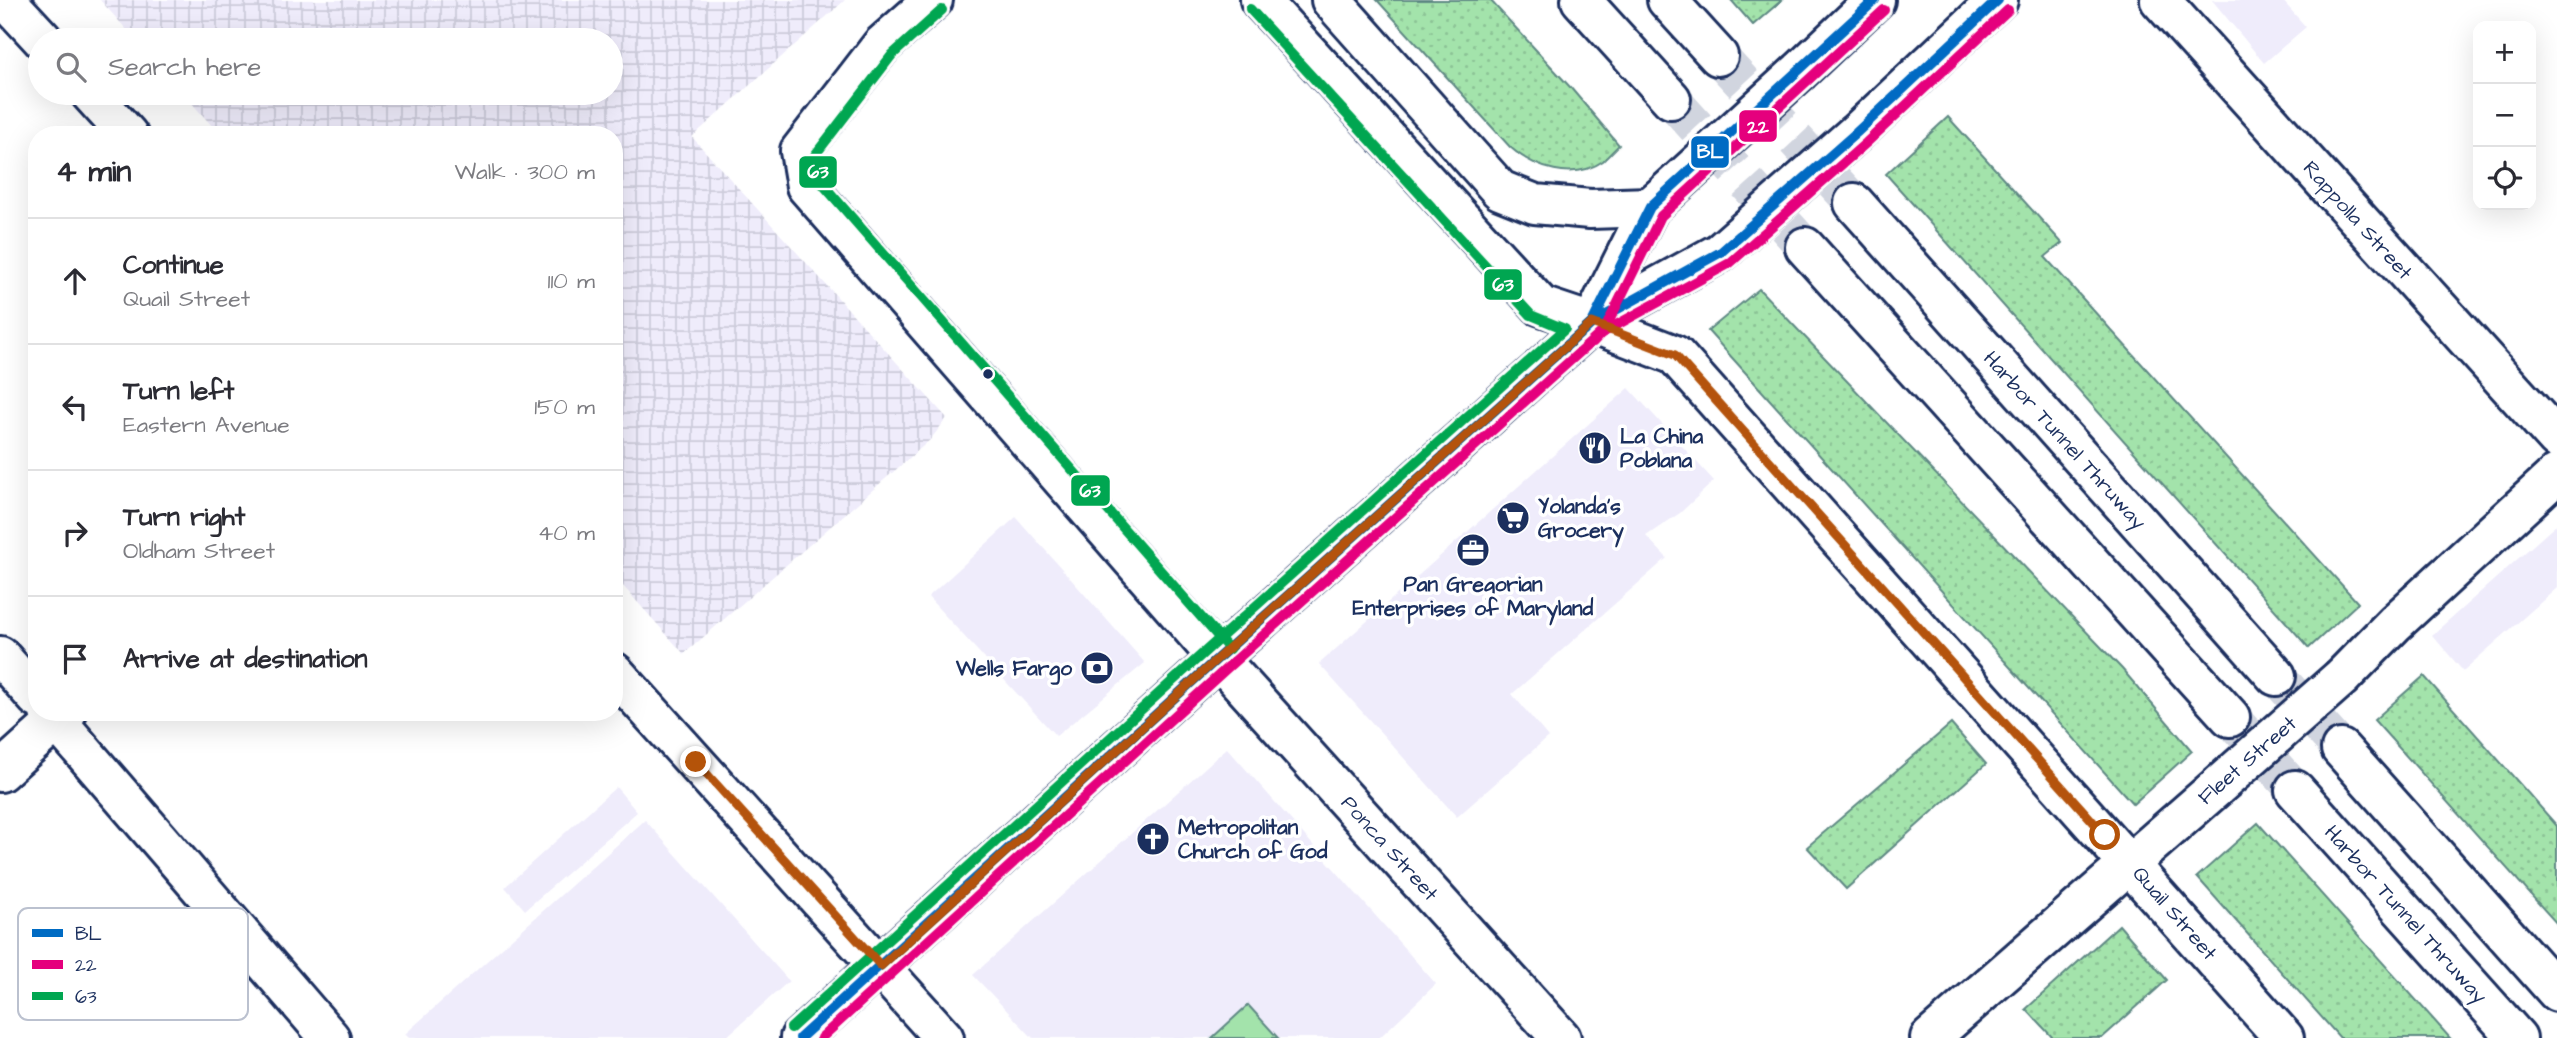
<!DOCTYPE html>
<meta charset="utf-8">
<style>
:root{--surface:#fff;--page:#f2f2f3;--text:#2b2b33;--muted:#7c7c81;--line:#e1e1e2}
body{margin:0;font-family:"Architects Daughter",sans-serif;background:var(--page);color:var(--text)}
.controls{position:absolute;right:21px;top:21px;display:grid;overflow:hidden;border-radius:14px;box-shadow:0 7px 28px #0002}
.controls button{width:63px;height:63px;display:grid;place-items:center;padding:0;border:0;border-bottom:2px solid var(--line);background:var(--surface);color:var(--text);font:35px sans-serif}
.stop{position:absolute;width:21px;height:21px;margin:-16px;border:5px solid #b45309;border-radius:50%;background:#fff}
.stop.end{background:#b45309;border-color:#fff;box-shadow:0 2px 7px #0008}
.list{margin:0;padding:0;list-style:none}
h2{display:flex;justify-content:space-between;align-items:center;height:91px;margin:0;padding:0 28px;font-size:30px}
h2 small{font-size:23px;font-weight:400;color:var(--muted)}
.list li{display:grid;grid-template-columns:46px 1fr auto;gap:21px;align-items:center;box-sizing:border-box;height:126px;padding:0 28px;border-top:2px solid var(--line)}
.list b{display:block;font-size:26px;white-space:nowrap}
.list p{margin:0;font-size:23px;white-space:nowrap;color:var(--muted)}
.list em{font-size:23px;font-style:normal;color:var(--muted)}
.icon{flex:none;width:38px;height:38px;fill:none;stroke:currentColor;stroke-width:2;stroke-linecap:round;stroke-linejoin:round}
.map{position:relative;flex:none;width:2557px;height:1038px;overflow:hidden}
.search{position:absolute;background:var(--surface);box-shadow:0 7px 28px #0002;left:28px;top:28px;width:595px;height:77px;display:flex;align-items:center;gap:18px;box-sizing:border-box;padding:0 24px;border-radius:38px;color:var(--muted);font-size:26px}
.panel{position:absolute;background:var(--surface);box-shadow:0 7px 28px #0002;left:28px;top:126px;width:595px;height:595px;border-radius:28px}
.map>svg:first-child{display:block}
.built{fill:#efecfb}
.industrial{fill:url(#industrial-grid)}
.grass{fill:url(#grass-dots);stroke:#5f8984;stroke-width:2}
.park{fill:#a3e3ab;stroke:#5f8984;stroke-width:2}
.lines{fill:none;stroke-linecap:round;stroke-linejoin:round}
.highway-tunnel{stroke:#d1d5df;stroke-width:38;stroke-dasharray:38 19;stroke-linecap:butt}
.street-casing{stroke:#1b2f5e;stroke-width:44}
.secondary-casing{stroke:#1b2f5e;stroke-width:44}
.primary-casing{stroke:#1b2f5e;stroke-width:44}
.highway-casing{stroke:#1b2f5e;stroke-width:44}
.street{stroke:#fff;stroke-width:38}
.secondary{stroke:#fff;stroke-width:38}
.primary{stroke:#fff;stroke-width:38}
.highway{stroke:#fff;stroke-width:38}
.street-bridge-casing{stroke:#1b2f5e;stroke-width:44;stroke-linecap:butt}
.primary-bridge-casing{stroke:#1b2f5e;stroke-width:44;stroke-linecap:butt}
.street-bridge{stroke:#fff;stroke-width:38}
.primary-bridge{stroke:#fff;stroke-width:38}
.bus-1-casing{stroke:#fff;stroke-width:16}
.bus-2-casing{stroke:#fff;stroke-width:16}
.bus-3-casing{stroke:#fff;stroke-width:16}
.bus-1{stroke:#006bc3;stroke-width:10}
.bus-2{stroke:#e5007d;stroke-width:10}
.bus-3{stroke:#00a651;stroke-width:10}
.route{stroke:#b45309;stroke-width:9}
.bus-dot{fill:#1b2f5e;stroke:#fff;stroke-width:2.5}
.labels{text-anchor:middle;stroke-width:7;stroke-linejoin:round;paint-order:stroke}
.street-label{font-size:21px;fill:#1b2f5e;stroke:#fff}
.poi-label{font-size:21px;font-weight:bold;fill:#1b2f5e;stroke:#fff;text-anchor:start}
.key{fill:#fff;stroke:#bbc1cf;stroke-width:2}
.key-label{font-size:19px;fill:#1b2f5e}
.line-badge{stroke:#fff;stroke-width:2.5}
.badge-label{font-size:19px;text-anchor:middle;font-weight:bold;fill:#fff}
</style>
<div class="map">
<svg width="2557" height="1038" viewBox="0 0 2557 1038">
<defs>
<pattern id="industrial-grid" width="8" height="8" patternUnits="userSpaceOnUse" patternTransform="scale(1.75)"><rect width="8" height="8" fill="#efecfb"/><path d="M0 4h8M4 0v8" fill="none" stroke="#cccbda"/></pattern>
<pattern id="grass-dots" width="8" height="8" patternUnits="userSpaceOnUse" patternTransform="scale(1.75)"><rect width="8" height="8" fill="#a3e3ab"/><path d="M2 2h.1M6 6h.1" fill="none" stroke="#8cc396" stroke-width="1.8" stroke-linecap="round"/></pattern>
</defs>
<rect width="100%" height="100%" fill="#fff"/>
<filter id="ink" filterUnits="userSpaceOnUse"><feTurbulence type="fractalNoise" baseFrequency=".0143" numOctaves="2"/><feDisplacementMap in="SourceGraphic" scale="14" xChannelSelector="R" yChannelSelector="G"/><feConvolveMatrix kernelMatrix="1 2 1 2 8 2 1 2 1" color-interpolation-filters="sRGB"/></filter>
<g filter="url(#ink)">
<g class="built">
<polygon points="2212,0 2282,0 2306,27 2264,63"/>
<polygon points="1629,388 1714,481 1680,513 1646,536 1667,558 1512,694 1548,737 1457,817 1319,664"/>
<polygon points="1016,517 1145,663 1056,736 928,597"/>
<polygon points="2557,524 2557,588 2463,671 2432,635"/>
<polygon points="1227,748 1436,984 1379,1038 1033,1038 973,975"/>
<polygon points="616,787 637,812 525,910 505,887"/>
<polygon points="645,820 789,981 725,1038 409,1038 405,1034"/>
</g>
<polygon class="industrial" points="100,0 845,0 692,137 947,418 930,440 684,654 614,576 614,135 220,135 183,93 611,93 611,40 136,40"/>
<g class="grass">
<path d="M1377,0H1490L1570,87L1619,145C1614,150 1608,156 1603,161C1573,182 1534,168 1510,147Z"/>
<polygon points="1731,0 1782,0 1753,25"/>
<polygon points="1948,117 2062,243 2045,257 2358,603 2309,648 1886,174"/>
<polygon points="1759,289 2122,669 2192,751 2133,804 1708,331"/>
<polygon points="2424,676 2557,826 2557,924 2374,720"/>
<polygon points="1951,724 1986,764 1846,889 1807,847"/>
<polygon points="2258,823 2450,1038 2340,1038 2197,877"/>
<polygon points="2119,925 2167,980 2102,1038 2053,1038 2026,1009"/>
</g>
<polygon class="park" points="1248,1005 1278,1038 1212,1038"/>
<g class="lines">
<g class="highway-tunnel">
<polyline points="1718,56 1854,203"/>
<polyline points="1671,99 1805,247"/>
<polyline points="2276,676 2341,749"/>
<polyline points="2230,717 2295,790"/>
</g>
<defs>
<g id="street">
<polyline points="2160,0 2557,439"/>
<polyline points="1592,323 1675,355 2284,1038"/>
<polyline points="0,656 37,698"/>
<polyline points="2342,677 2395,623 2557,474"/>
<polyline points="49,712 330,1038"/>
<polyline points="0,772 67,712"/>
<polyline points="1930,1038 2217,787"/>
</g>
<g id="secondary">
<polyline points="6,0 43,40"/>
<polyline points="90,93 128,135"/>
<polyline points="614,672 944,1038"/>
</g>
<g id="primary">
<polyline points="933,0 882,45 800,151 806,186 1218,658 1561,1038"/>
<polyline points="1260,0 1541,306 1592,323"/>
<polyline points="1331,0 1500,190 1535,204 1590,209 1650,207"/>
<polyline points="1800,71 1875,0"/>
<polyline points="1856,133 1998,0"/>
<polyline points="1592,323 1650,207 1666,193"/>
<polyline points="800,1038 1218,658 1592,323 1721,252"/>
</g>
<g id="highway">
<polyline points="1581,0 1671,99"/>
<polyline points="1667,0 1718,56"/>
<polyline points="1854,203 2276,676"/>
<polyline points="1805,247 2230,717"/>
<polyline points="2341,749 2557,992"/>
<polyline points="2295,790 2517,1038"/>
</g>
</defs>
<use href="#street" class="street-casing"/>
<use href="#secondary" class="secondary-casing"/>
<use href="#primary" class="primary-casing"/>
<use href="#highway" class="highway-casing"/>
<use href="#street" class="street"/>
<use href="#secondary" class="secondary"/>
<use href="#primary" class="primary"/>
<use href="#highway" class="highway"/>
<defs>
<polyline id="street-bridge" points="2217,787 2342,677"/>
<g id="primary-bridge">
<polyline points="1666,193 1800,71"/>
<polyline points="1721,252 1856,133"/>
</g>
</defs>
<use href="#street-bridge" class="street-bridge-casing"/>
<use href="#primary-bridge" class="primary-bridge-casing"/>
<use href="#street-bridge" class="street-bridge"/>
<use href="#primary-bridge" class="primary-bridge"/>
<defs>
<g id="bus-1">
<polyline points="1583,332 1592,323 1650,207 1875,0"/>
<polyline points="800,1038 1218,658 1592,323 1721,252 1856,133 1998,0"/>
</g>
<g id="bus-2">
<polyline points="1593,342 1605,329 1661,216 1884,10"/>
<polyline points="821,1038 1227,668 1600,334 1730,263 1866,143 2008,10"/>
</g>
<g id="bus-3">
<polyline points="942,10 892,55 815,155 819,180 1229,649"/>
<polyline points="791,1028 1209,648 1565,329 1531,315 1250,9"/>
</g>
</defs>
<use href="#bus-1" class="bus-1-casing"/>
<use href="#bus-2" class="bus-2-casing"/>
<use href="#bus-3" class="bus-3-casing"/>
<use href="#bus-1" class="bus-1"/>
<use href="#bus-2" class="bus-2"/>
<use href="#bus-3" class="bus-3"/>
</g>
</g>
<g class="lines" filter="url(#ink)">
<polyline class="route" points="696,762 881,966 1218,658 1592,323 1675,355 2105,835"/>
</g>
<defs>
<symbol id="restaurant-disc" viewBox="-11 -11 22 22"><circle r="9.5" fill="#1b2f5e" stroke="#fff"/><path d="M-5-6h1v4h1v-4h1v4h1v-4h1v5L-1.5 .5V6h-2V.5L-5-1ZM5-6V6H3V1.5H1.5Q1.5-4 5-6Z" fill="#fff"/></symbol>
<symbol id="supermarket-disc" viewBox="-11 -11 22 22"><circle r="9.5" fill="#1b2f5e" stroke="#fff"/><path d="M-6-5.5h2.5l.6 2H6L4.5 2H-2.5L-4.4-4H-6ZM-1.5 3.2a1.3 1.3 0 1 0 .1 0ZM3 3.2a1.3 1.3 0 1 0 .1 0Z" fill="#fff"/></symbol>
<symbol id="office-disc" viewBox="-11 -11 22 22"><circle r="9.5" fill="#1b2f5e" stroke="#fff"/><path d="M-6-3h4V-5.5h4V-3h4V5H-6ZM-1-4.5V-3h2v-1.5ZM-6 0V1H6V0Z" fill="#fff"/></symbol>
<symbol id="bank-disc" viewBox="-11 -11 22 22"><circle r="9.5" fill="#1b2f5e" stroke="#fff"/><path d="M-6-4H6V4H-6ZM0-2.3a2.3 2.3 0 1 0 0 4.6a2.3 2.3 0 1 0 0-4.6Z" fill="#fff"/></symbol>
<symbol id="church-disc" viewBox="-11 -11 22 22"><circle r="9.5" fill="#1b2f5e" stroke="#fff"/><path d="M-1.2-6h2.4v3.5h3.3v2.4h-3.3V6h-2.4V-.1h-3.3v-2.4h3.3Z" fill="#fff"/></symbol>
</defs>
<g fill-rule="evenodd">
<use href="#restaurant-disc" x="1576" y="429" width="38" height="38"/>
<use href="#supermarket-disc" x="1494" y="499" width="38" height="38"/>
<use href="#office-disc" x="1454" y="531" width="38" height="38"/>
<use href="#bank-disc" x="1078" y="649" width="38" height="38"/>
<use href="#church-disc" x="1134" y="820" width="38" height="38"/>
</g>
<circle class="bus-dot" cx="988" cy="374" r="6"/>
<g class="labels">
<g class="street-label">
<text transform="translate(2358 220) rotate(48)" y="7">Rappolla Street</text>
<text transform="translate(2065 440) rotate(48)" y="7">Harbor Tunnel Thruway</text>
<text transform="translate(2247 760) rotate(-41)" y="7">Fleet Street</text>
<text transform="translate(1390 848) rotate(48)" y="7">Ponca Street</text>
<text transform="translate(2175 913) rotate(49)" y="7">Quail Street</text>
<text transform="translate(2406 914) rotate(48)" y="7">Harbor Tunnel Thruway</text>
</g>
<g class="poi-label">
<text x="1620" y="443">La China<tspan x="1620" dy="24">Poblana</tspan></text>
<text x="1538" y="513">Yolanda's<tspan x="1538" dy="24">Grocery</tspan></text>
<text x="1473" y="591" text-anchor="middle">Pan Gregorian<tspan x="1473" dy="24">Enterprises of Maryland</tspan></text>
<text x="1072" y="675" text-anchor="end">Wells Fargo</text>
<text x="1178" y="834">Metropolitan<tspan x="1178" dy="24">Church of God</tspan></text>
</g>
</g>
<rect x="18" y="908" width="230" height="112" rx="10" class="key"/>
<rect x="32" y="929" width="31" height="8" fill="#006bc3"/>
<rect x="32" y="960" width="31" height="9" fill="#e5007d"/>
<rect x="32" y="992" width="31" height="8" fill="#00a651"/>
<g class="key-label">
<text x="75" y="940">BL</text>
<text x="75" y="971">22</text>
<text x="75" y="1003">63</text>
</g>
<g class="line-badge">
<rect x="1738" y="109" width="40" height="34" rx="7" fill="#e5007d"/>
<rect x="1690" y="135" width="40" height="34" rx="7" fill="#006bc3"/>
<rect x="798" y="155" width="40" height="34" rx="7" fill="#00a651"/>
<rect x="1483" y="268" width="40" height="33" rx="7" fill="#00a651"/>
<rect x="1070" y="474" width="41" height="33" rx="7" fill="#00a651"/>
</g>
<g class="badge-label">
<text x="1758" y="133">22</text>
<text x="1710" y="158">BL</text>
<text x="818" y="178">63</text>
<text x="1503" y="291">63</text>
<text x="1090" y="497">63</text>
</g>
</svg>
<div class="controls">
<button>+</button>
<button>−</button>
<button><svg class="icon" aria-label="locate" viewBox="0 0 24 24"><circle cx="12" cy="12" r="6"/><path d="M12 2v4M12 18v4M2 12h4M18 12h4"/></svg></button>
</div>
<div class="stop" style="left:2105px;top:835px"></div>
<div class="stop end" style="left:696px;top:762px"></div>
<div class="search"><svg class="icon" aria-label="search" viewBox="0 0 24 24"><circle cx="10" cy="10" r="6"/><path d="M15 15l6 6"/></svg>Search here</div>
<section class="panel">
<h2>4 min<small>Walk · 300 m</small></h2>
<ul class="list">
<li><svg class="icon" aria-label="ahead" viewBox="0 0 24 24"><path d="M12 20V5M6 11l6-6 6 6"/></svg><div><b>Continue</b><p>Quail Street</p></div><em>110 m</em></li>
<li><svg class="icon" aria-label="left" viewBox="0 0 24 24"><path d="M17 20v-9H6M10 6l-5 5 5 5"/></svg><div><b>Turn left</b><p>Eastern Avenue</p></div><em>150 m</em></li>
<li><svg class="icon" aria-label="right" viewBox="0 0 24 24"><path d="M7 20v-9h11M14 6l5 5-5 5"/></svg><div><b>Turn right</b><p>Oldham Street</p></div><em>40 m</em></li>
<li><svg class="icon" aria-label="arrive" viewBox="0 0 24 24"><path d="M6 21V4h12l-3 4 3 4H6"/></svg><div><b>Arrive at destination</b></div></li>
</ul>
</section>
</div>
